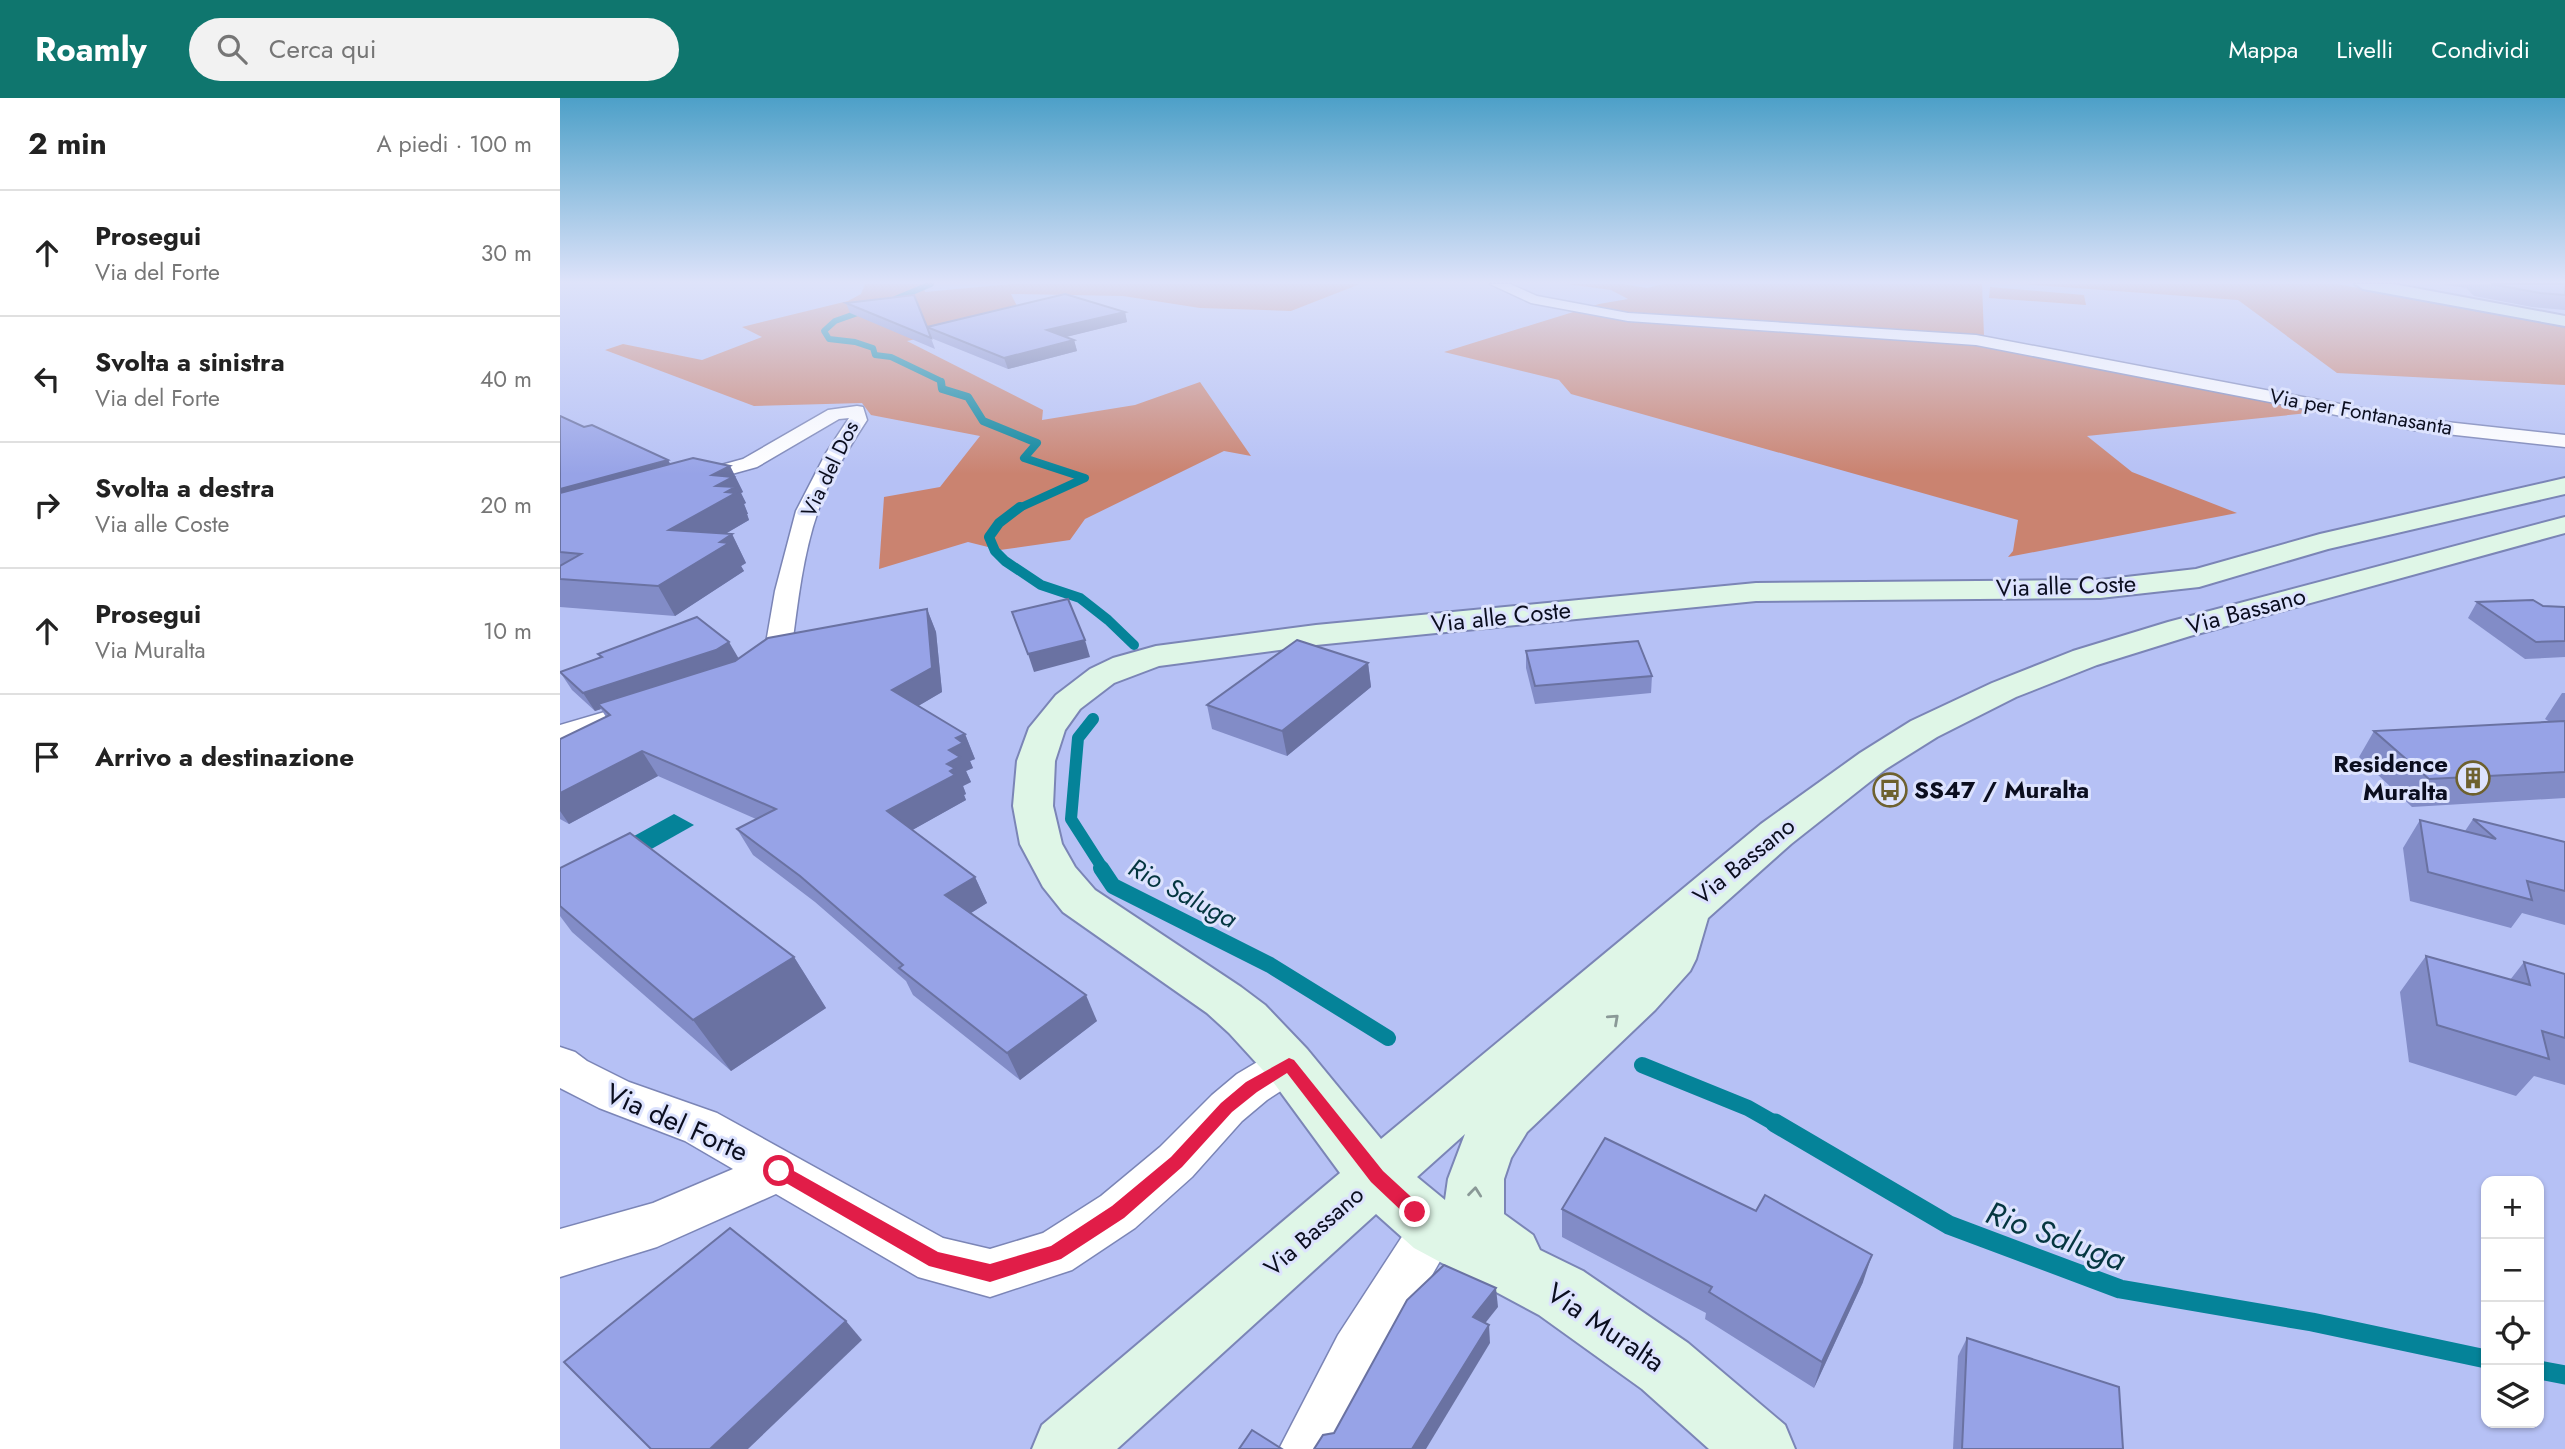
<!DOCTYPE html>
<html lang="it">
<meta charset="utf-8">
<style>
:root{--surface:#fff;--page:#f2f2f2;--text:#222;--muted:#767676;--line:#e0e0e0;--accent:#0f766e}
body{margin:0;font-family:Jost,sans-serif;background:var(--page);color:var(--text)}
.controls{position:absolute;right:21px;bottom:21px;display:grid;overflow:hidden;border-radius:14px;box-shadow:0 2px 5px #0004}
.controls button{width:63px;height:63px;display:grid;place-items:center;padding:0;border:0;border-bottom:2px solid var(--line);background:var(--surface);color:var(--text);font:35px sans-serif}
.stop{position:absolute;width:21px;height:21px;margin:-16px;border:5px solid #e11d48;border-radius:50%;background:#fff}
.stop.end{background:#e11d48;border-color:#fff;box-shadow:0 2px 7px #0008}
.list{margin:0;padding:0;list-style:none}
h2{display:flex;justify-content:space-between;align-items:center;height:91px;margin:0;padding:0 28px;font-size:30px}
h2 small{font-size:23px;font-weight:400;color:var(--muted)}
.list li{display:grid;grid-template-columns:46px 1fr auto;gap:21px;align-items:center;box-sizing:border-box;height:126px;padding:0 28px;border-top:2px solid var(--line)}
.list b{display:block;font-size:26px;white-space:nowrap}
.list p{margin:0;font-size:23px;white-space:nowrap;color:var(--muted)}
.list em{font-size:23px;font-style:normal;color:var(--muted)}
.icon{flex:none;width:38px;height:38px;fill:none;stroke:currentColor;stroke-width:2;stroke-linecap:round;stroke-linejoin:round}
.map{position:relative;flex:none;width:2005px;height:1351px;overflow:hidden}
header{display:flex;align-items:center;gap:42px;box-sizing:border-box;height:98px;padding:0 35px;background:var(--accent);color:#fff}
header strong{font-size:33px}
nav{display:flex;gap:38px;margin-inline-start:auto;font-size:24px}
.search{width:490px;height:63px;background:var(--page);display:flex;align-items:center;gap:18px;box-sizing:border-box;padding:0 24px;border-radius:38px;color:var(--muted);font-size:26px}
main{display:flex}
aside{flex:1;background:var(--surface)}
.map>svg:first-child{display:block}
.green{fill:#ca8370}
.water{fill:#058399}
.lines{fill:none;stroke-linecap:round;stroke-linejoin:round}
.stream-far5{stroke:#058399;stroke-width:6}
.stream-far4{stroke:#058399;stroke-width:8}
.stream-far3{stroke:#058399;stroke-width:10}
.stream-far2{stroke:#058399;stroke-width:12}
.stream-far1{stroke:#058399;stroke-width:16}
.stream{stroke:#058399;stroke-width:19}
.street-casing{stroke:#7b85b6;stroke-width:3}
.secondary-casing{stroke:#7b85b6;stroke-width:4}
.street{fill:#fff;fill-rule:evenodd}
.secondary{fill:#dff6e7;fill-rule:evenodd}
.wall{fill:#828cc7}
.shaded-wall{fill:#6a72a2}
.building{fill:#97a3e7;stroke:#6a72a2;stroke-width:2}
.oneway{stroke:#8a9997}
.route{fill:#e11d48}
.labels{text-anchor:middle;stroke-width:6;stroke-linejoin:round;paint-order:stroke}
.far-street-label{font-size:21px;fill:#0b0e1f;stroke:#dde3fe}
.street-label{font-size:24px;fill:#0b0e1f;stroke:#dde3fe}
.poi-label{font-size:24px;font-weight:bold;fill:#0b0e1f;stroke:#dde3fe;text-anchor:end}
.water-label{font-size:26px;font-style:italic;fill:#053640;stroke:#dde3fe}
.near-street-label{font-size:28px;fill:#0b0e1f;stroke:#dde3fe}
.near-water-label{font-size:32px;font-style:italic;fill:#053640;stroke:#dde3fe}
</style>
<header>
<strong>Roamly</strong>
<div class="search"><svg class="icon" aria-label="search" viewBox="0 0 24 24"><circle cx="10" cy="10" r="6"/><path d="M15 15l6 6"/></svg>Cerca qui</div>
<nav><a>Mappa</a><a>Livelli</a><a>Condividi</a></nav>
</header>
<main>
<aside>
<h2>2 min<small>A piedi · 100 m</small></h2>
<ul class="list">
<li><svg class="icon" aria-label="ahead" viewBox="0 0 24 24"><path d="M12 20V5M6 11l6-6 6 6"/></svg><div><b>Prosegui</b><p>Via del Forte</p></div><em>30 m</em></li>
<li><svg class="icon" aria-label="left" viewBox="0 0 24 24"><path d="M17 20v-9H6M10 6l-5 5 5 5"/></svg><div><b>Svolta a sinistra</b><p>Via del Forte</p></div><em>40 m</em></li>
<li><svg class="icon" aria-label="right" viewBox="0 0 24 24"><path d="M7 20v-9h11M14 6l5 5-5 5"/></svg><div><b>Svolta a destra</b><p>Via alle Coste</p></div><em>20 m</em></li>
<li><svg class="icon" aria-label="ahead" viewBox="0 0 24 24"><path d="M12 20V5M6 11l6-6 6 6"/></svg><div><b>Prosegui</b><p>Via Muralta</p></div><em>10 m</em></li>
<li><svg class="icon" aria-label="arrive" viewBox="0 0 24 24"><path d="M6 21V4h12l-3 4 3 4H6"/></svg><div><b>Arrivo a destinazione</b></div></li>
</ul>
</aside>
<div class="map">
<svg width="2005" height="1351" viewBox="0 0 2005 1351">
<rect width="100%" height="100%" fill="#b6c1f5"/>
<g class="green">
<polygon points="305,186 363,186 365,194 451,186 800,186 731,213 640,210 563,198 451,196 462,218 347,243 483,312 482,322 575,307 640,284 691,358 664,353 525,421 510,442 440,452 408,444 319,471 324,399 380,389 420,338 311,317 302,305 194,308 45,252 63,246 142,262 202,239 182,229 288,203 301,196"/>
<polygon points="1007,186 1063,186 1087,190 1103,186 1422,186 1424,238 1436,249 1768,313 1527,338 1572,374 1677,415 1448,459 1453,453 1458,422 1011,296 999,282 884,254 1039,206 1068,201 1051,192"/>
<polygon points="1462,186 1778,186 2005,229 2005,287 1777,275 1678,202"/>
<polygon points="1430,189 1524,197 1526,207 1429,200"/>
</g>
<polygon class="water" points="114,716 134,727 56,771 36,759"/>
<g class="lines">
<g class="stream-far5">
<polyline points="333,202 371,186"/>
<polyline points="309,211 275,223 264,233 269,241 295,244 313,250 315,257 331,259 381,283 381,286"/>
</g>
<polyline class="stream-far4" points="381,284 382,291 408,299 423,323 477,345 464,360 525,380 457,411"/>
<polyline class="stream-far3" points="460,409 439,425 429,439 435,453 445,463 481,487 520,500 548,522 574,547"/>
<polyline class="stream-far2" points="533,621 518,640 511,721 543,771"/>
<g class="stream-far1">
<polyline points="541,770 553,788 710,867 828,940"/>
<polyline points="1082,967 1188,1010 1218,1027"/>
</g>
<g class="stream">
<polyline points="1215,1025 1389,1127 1560,1191 1752,1224 1926,1261"/>
<polyline points="1979,1272 2005,1277"/>
</g>
<defs>
<g id="street">
<polygon points="930,186 950,186 977,198 1068,215 1416,237 1859,321 2005,337 2005,349 1859,333 1416,247 1068,223 971,205"/>
<path d="M297,308L303,309L307,322C289,350 269,381 258,413C243,456 238,503 232,548C222,563 202,576 184,572L180,566L206,545L215,493L236,413L266,355L289,320L279,321L197,369L132,387L125,385L122,381L125,377L183,361L268,312Z"/>
<polygon points="65,608 75,611 80,617 75,623 0,646 0,627"/>
<polygon points="0,949 15,954 27,963 69,984 157,1015 383,1140 430,1151 483,1135 541,1098 600,1049 652,997 677,976 714,954 729,949 744,954 750,966 744,978 707,1002 682,1023 632,1079 575,1130 512,1172 430,1199 358,1179 216,1096 97,1149 0,1179 0,1131 93,1105 173,1071 125,1043 39,1010 0,990"/>
<polygon points="875,1107 892,1114 899,1130 816,1275 777,1351 719,1351 778,1237 858,1114"/>
</g>
<g id="secondary">
<polygon points="1795,186 1833,186 2005,218 2005,228 1803,191"/>
<path d="M2005,380V396L1768,451L1639,489L1540,500L1196,503L756,547L599,568L554,585L520,611L505,632L495,663L493,708L502,746L515,769L535,792L681,889L705,907L747,951L821,1041L1201,726L1300,655L1351,623L1432,585L1513,553L1608,524L2005,419V435L1630,538L1537,567L1456,599L1377,639L1326,671L1231,746L1148,820L1136,861L1130,873L1095,912L967,1034L951,1060L944,1081V1116L973,1137L980,1152L1023,1173L1128,1245L1225,1327L1235,1351H1149L1082,1291L979,1217L854,1150L816,1116L557,1351H472L482,1327L780,1075L711,981L669,935L647,915L503,814L483,789L460,746L453,708L457,663L469,630L496,597L530,571L553,560L596,548L756,527L1196,485L1540,482L1636,471L1760,436ZM905,1036L888,1081L885,1102L857,1079Z"/>
</g>
</defs>
<use href="#street" class="street-casing"/>
<use href="#secondary" class="secondary-casing"/>
<use href="#street" class="street"/>
<use href="#secondary" class="secondary"/>
</g>
<g class="wall">
<polygon points="1879,186 2005,186 2005,212 1972,209 1914,198 1906,190"/>
<polygon points="286,205 367,229 565,214 567,224 505,239 514,242 517,253 448,271 371,240 375,251 290,215"/>
<polygon points="0,318 24,329 108,362 110,366 170,368 183,394 181,395 186,405 184,406 188,416 187,416 189,422 165,436 172,436 186,465 181,468 184,473 115,518 0,509"/>
<polygon points="1917,504 2005,509 2005,559 1965,561 1908,520"/>
<polygon points="367,511 376,534 382,594 358,608 405,636 415,661 410,663 413,670 406,673 411,684 403,688 406,696 404,697 406,702 352,732 415,779 427,805 411,815 537,923 460,982 353,897 346,883 255,804 193,757 177,731 196,721 98,678 9,726 0,721 0,641 46,619 41,611 35,613 12,592 0,574 40,559 38,556 178,560"/>
<polygon points="966,553 1092,578 1091,595 975,606 966,570"/>
<polygon points="808,565 811,589 727,658 652,631 647,607"/>
<polygon points="2002,595 2005,595 2005,700 1852,709 1799,659 1814,633 1990,624 1985,621"/>
<polygon points="1913,721 2005,744 2005,827 1962,815 1951,830 1850,803 1843,750 1860,722 1905,733"/>
<polygon points="0,770 234,859 266,910 171,973 12,834 0,818"/>
<polygon points="1866,858 1950,882 1964,864 2005,876 2005,987 1974,978 1956,998 1849,964 1840,894"/>
<polygon points="1002,1111 1196,1113 1303,1184 1254,1290 1145,1221 1146,1215 1002,1139"/>
<polygon points="1407,1240 1563,1351 1393,1351 1398,1258"/>
</g>
<g class="shaded-wall">
<polygon points="565,214 567,224 490,243 487,232"/>
<polygon points="514,242 517,253 448,271 444,260"/>
<polygon points="108,362 116,376 0,408 0,391"/>
<polygon points="170,368 183,394 181,395 186,405 184,406 188,416 187,416 189,422 124,460 109,432 152,377"/>
<polygon points="172,436 186,465 181,468 184,473 115,518 98,488 160,444"/>
<polygon points="367,511 376,534 382,594 343,617 332,592"/>
<polygon points="525,542 530,559 474,574 468,556"/>
<polygon points="169,544 179,561 166,570 38,606 41,611 35,613 23,595"/>
<polygon points="808,565 811,589 727,658 722,633"/>
<polygon points="405,636 415,661 410,663 413,670 406,673 411,684 403,688 406,696 404,697 406,702 340,739 327,713 389,652 396,640"/>
<polygon points="82,653 98,678 9,726 0,713 0,695"/>
<polygon points="415,779 427,805 398,823 385,797"/>
<polygon points="234,859 266,910 171,973 133,922"/>
<polygon points="526,897 537,923 460,982 447,955"/>
<polygon points="1312,1157 1303,1184 1254,1290 1262,1264"/>
<polygon points="936,1190 938,1209 915,1238 913,1219"/>
<polygon points="286,1223 302,1242 188,1351 150,1351"/>
<polygon points="929,1227 930,1245 866,1351 852,1351"/>
</g>
<g class="building">
<polygon points="1931,186 2005,186 2005,197 1980,195"/>
<polygon points="505,196 565,214 487,232 514,242 444,260 367,229 371,240 286,205 354,197 367,229"/>
<polygon points="0,318 24,329 32,327 108,362 0,391"/>
<polygon points="133,360 170,368 152,377 173,379 156,388 175,389 166,394 176,395 109,432 172,436 160,444 169,445 98,488 0,481 0,468 21,456 0,454 0,395"/>
<polygon points="508,501 525,542 468,556 452,514"/>
<polygon points="1973,502 1983,508 2005,509 2005,543 1976,544 1917,504"/>
<polygon points="367,511 372,570 332,592 405,636 396,640 403,645 389,652 400,659 387,666 395,670 390,673 395,677 327,713 415,779 385,797 526,897 447,955 339,870 343,867 240,778 177,731 216,711 82,653 0,695 0,641 50,617 38,606 175,563 208,540"/>
<polygon points="137,519 169,544 156,552 23,595 0,574 42,559 38,556"/>
<polygon points="737,542 808,565 722,633 647,607"/>
<polygon points="1078,543 1092,578 975,588 966,553"/>
<polygon points="2005,623 2005,674 1869,681 1814,633"/>
<polygon points="1913,721 2005,744 2005,793 1967,783 1972,802 1868,774 1860,722 1936,741"/>
<polygon points="70,735 234,859 133,922 0,808 0,770"/>
<polygon points="1866,858 1970,887 1964,864 2005,876 2005,940 1982,933 1989,961 1877,927"/>
<polygon points="1045,1040 1196,1113 1205,1097 1312,1157 1262,1264 1149,1194 1152,1189 1002,1111"/>
<polygon points="170,1130 286,1223 150,1351 91,1351 4,1264"/>
<polygon points="884,1167 936,1190 913,1219 929,1227 852,1351 754,1351 763,1337 774,1335 847,1202"/>
<polygon points="1407,1240 1559,1289 1563,1351 1402,1351"/>
<polygon points="692,1332 722,1351 679,1351"/>
</g>
<defs><path id="oneway-chevron" d="M-2-3.5L2.5 0L-2 3.5" fill="none" stroke-width="1.6" stroke-linecap="round" stroke-linejoin="round" transform="scale(1.75)"/></defs>
<g class="oneway">
<use href="#oneway-chevron" transform="translate(1054 921) rotate(-42)"/>
<use href="#oneway-chevron" transform="translate(915 1094) rotate(-84)"/>
</g>
<linearGradient id="sky" x2="0" y2="1"><stop stop-color="#4da0c8"/><stop offset="0.49" stop-color="#dee3fa"/><stop offset="1" stop-color="#dee3fa" stop-opacity="0"/></linearGradient>
<rect width="2005" height="376" fill="url(#sky)"/>
<polygon class="route" points="729,960 734,962 823,1073 861,1108 863,1114 861,1120 855,1122 849,1120 811,1084 727,975 697,994 672,1014 622,1069 564,1120 501,1161 430,1184 369,1168 214,1078 211,1073 214,1068 219,1066 225,1068 378,1154 430,1166 491,1148 552,1108 611,1059 661,1005 686,984"/>
<defs>
<symbol id="building-ring" viewBox="-11 -11 22 22"><circle r="9.5" fill="#dde3fe" stroke="#6e612e" stroke-width="1.5"/><path d="M-4-6H4V6H1V3H-1V6H-4ZM-2.5-4.3h1.7v1.8h-1.7ZM.8-4.3h1.7v1.8H.8ZM-2.5-1h1.7V.8h-1.7ZM.8-1h1.7V.8H.8Z" fill="#6e612e"/></symbol>
<symbol id="bus-ring" viewBox="-11 -11 22 22"><circle r="9.5" fill="#dde3fe" stroke="#6e612e" stroke-width="1.5"/><path d="M-5-6H5V4H4V6H2V4H-2V6H-4V4H-5ZM-3.5-4V0h7V-4ZM-3.5 1.2v1.5H-2V1.2ZM2 1.2v1.5H3.5V1.2Z" fill="#6e612e"/></symbol>
</defs>
<g fill-rule="evenodd">
<use href="#building-ring" x="1894" y="661" width="38" height="38"/>
<use href="#bus-ring" x="1311" y="673" width="38" height="38"/>
</g>
<g class="labels">
<g class="far-street-label">
<text transform="translate(1801 314) rotate(10)" y="7">Via per Fontanasanta</text>
<text transform="translate(270 371) rotate(-64)" y="7">Via del Dos</text>
</g>
<g class="street-label">
<text transform="translate(1506 488) rotate(-2)" y="8">Via alle Coste</text>
<text transform="translate(1686 513) rotate(-15)" y="8">Via Bassano</text>
<text transform="translate(941 519) rotate(-6)" y="8">Via alle Coste</text>
<text transform="translate(1184 763) rotate(-39)" y="8">Via Bassano</text>
<text transform="translate(754 1133) rotate(-41)" y="8">Via Bassano</text>
</g>
<g class="poi-label">
<text x="1888" y="674">Residence<tspan x="1888" dy="28">Muralta</tspan></text>
<text x="1354" y="700" text-anchor="start">SS47 / Muralta</text>
</g>
<g class="water-label">
<text transform="translate(623 795) rotate(28)" y="9">Rio Saluga</text>
</g>
<g class="near-street-label">
<text transform="translate(117 1024) rotate(24)" y="10">Via del Forte</text>
<text transform="translate(1046 1229) rotate(34)" y="10">Via Muralta</text>
</g>
<g class="near-water-label">
<text transform="translate(1496 1138) rotate(20)" y="11">Rio Saluga</text>
</g>
</g>
</svg>
<div class="controls">
<button>+</button>
<button>−</button>
<button><svg class="icon" aria-label="locate" viewBox="0 0 24 24"><circle cx="12" cy="12" r="6"/><path d="M12 2v4M12 18v4M2 12h4M18 12h4"/></svg></button>
<button><svg class="icon" aria-label="layers" viewBox="0 0 24 24"><path d="M12 4l9 5-9 5-9-5zM3 14l9 5 9-5"/></svg></button>
</div>
<div class="stop" style="left:219px;top:1073px"></div>
<div class="stop end" style="left:855px;top:1114px"></div>
</div>
</main>
